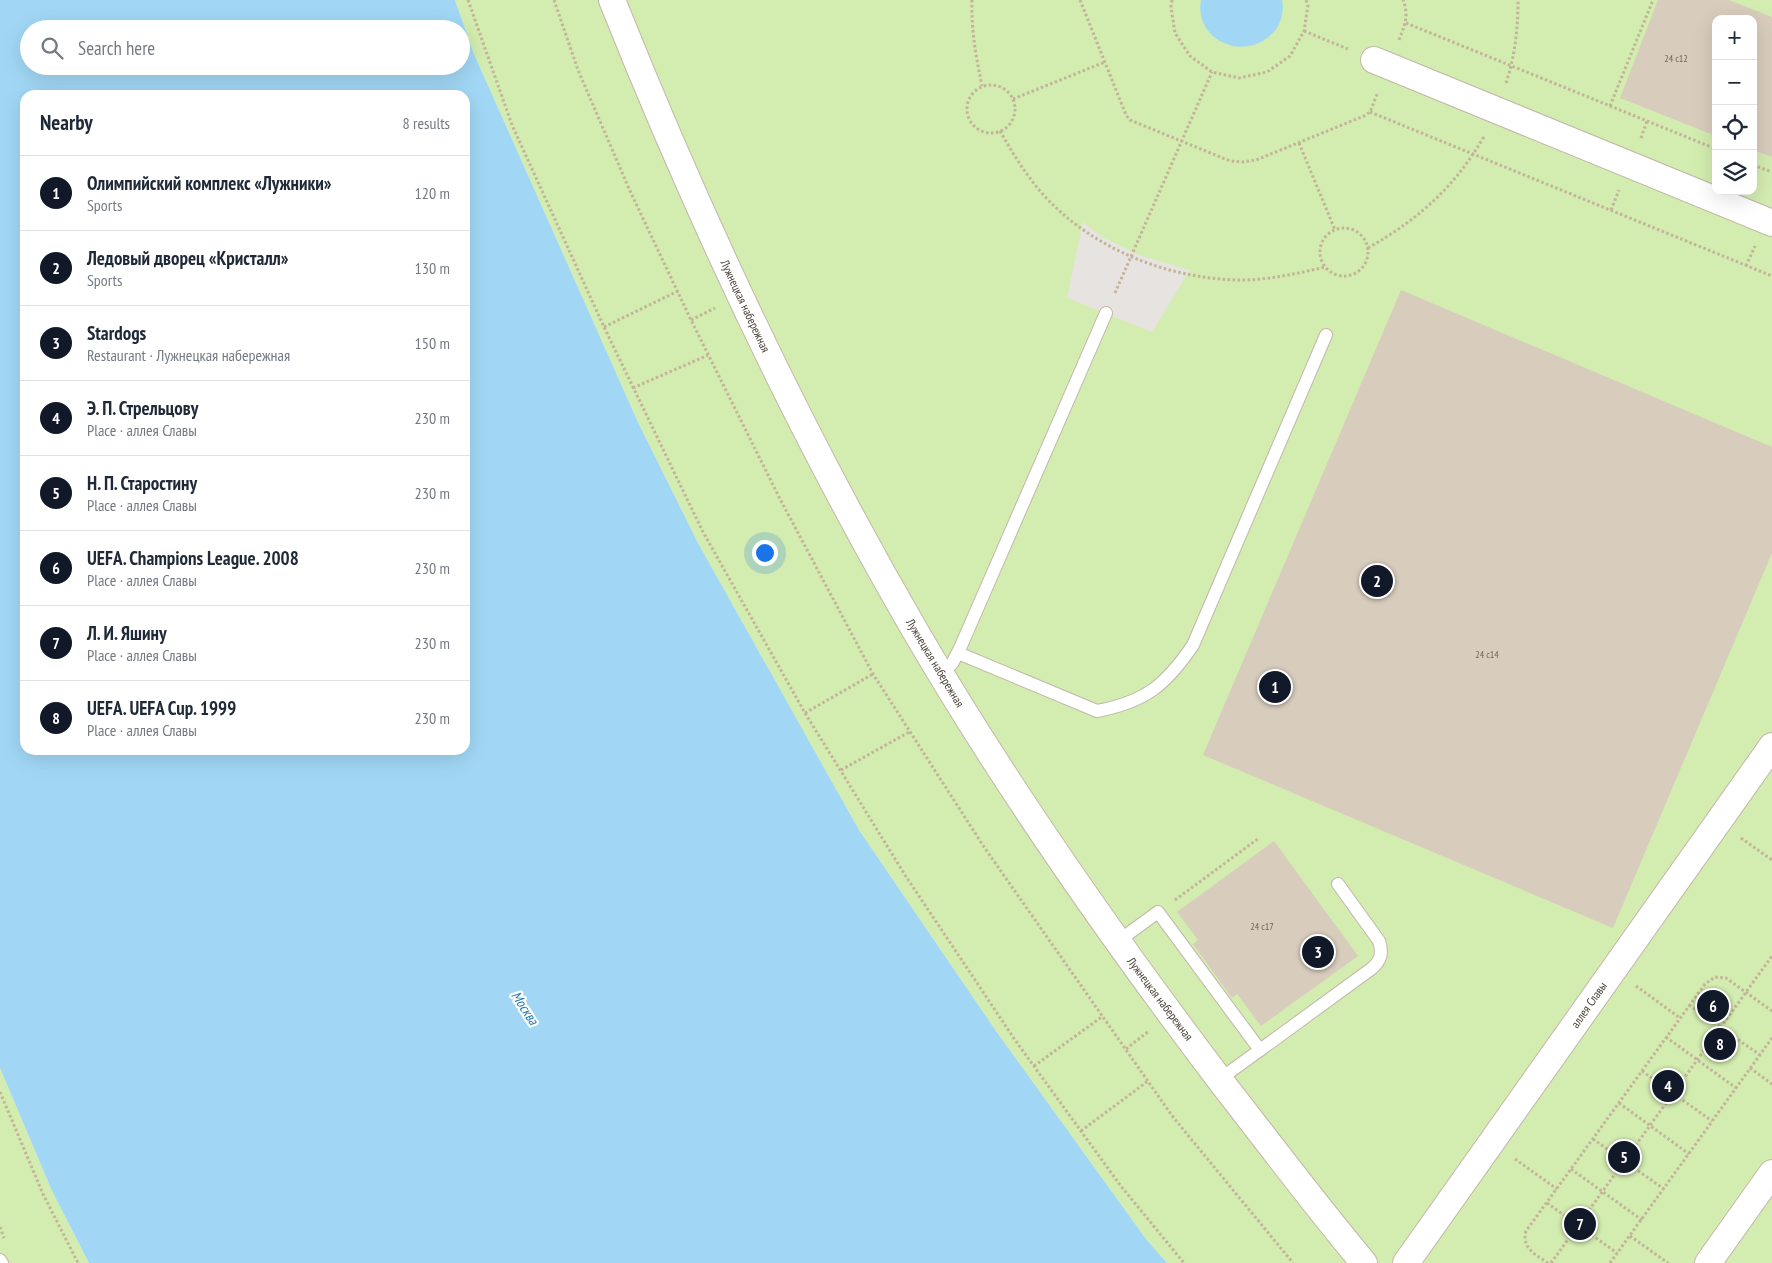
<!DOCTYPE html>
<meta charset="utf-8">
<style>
:root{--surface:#fff;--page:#f6f6f7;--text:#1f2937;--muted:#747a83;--line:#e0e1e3;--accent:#111827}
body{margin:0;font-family:"PT Sans Narrow",sans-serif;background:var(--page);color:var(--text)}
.controls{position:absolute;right:15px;top:15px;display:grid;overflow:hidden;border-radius:10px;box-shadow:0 5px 20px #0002}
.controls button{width:45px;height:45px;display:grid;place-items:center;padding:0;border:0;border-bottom:1px solid var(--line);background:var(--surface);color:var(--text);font:25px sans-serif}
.you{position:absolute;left:764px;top:552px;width:18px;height:18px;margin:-12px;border:4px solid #fff;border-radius:50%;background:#1a73e8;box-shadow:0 0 0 8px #1a73e833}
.badge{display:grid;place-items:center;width:32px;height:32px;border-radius:50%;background:var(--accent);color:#fff;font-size:16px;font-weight:700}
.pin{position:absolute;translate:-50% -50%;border:2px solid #fff;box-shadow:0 1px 5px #0006}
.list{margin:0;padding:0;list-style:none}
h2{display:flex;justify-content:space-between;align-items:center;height:65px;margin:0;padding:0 20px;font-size:21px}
h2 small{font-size:16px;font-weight:400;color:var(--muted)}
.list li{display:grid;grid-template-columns:32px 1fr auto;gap:15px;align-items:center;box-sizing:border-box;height:75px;padding:0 20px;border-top:1px solid var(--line)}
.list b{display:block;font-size:19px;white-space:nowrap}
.list p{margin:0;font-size:16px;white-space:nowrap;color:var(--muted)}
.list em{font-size:16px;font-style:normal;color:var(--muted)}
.icon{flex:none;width:28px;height:28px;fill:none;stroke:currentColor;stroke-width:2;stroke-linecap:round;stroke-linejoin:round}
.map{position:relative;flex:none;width:1772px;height:1263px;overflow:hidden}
.search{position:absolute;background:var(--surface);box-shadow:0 5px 20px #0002;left:20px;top:20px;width:450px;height:55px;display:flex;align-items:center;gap:12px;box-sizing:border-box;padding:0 18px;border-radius:28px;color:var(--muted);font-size:19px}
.panel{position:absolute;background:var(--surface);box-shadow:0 5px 20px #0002;left:20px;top:90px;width:450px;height:665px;border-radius:15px}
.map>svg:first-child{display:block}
.green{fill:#d3ecaf;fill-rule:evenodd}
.parking{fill:#e6e3e0}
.water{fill:#a1d7f5;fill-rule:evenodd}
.building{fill:#d8ccbd}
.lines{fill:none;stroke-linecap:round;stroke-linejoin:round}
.lane-casing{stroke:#c1b8aa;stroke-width:14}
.street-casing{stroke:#c1b8aa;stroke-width:28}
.path{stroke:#c4b39a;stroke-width:3;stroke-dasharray:2.5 2.5;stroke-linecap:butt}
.lane{stroke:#fff;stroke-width:12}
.street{stroke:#fff;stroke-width:26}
.labels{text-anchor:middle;stroke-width:4.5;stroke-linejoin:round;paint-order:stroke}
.number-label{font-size:10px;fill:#6d6458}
.street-label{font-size:12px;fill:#494136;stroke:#fff}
.water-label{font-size:14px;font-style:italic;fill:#2679ac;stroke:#fff}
</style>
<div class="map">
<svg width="1772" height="1263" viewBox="0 0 1772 1263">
<rect width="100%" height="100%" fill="#f5f1e8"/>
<g class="green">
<path d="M455,0H1772V1263H1167L1146,1239L996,1031L859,830L698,543L637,420L474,54ZM1716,19H1753V191H1716Z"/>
<polygon points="0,1068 52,1191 89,1263 0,1263"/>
</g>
<polygon class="parking" points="1083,222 1104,238 1139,255 1190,270 1152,332 1067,298"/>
<g class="water">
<path d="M0,0H455L474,54L637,420L698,543L859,830L996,1031L1146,1239L1167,1263H89L52,1191L0,1068ZM29,29H461V66H29ZM25,95H465V750H25Z"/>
<path d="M1201,0H1282C1284,8 1282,19 1278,26C1252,66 1193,43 1201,0Z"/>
</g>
<g class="building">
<polygon points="1658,0 1729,0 1772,17 1772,157 1753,150 1753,19 1716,19 1716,136 1620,98"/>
<polygon points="1401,290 1772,447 1772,553 1613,928 1203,755"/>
<polygon points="1274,841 1358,956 1261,1026 1237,994 1232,998 1193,944 1198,940 1177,912"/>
</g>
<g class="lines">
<defs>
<g id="lane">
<path d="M958,653L1097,711C1145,702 1166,685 1193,645L1326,335"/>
<polyline points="942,675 953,662 961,646 1106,313"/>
<polyline points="1117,942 1158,912 1260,1050 1220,1079"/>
<path d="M1260,1050L1371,969C1381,961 1383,953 1379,941L1338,884"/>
<polyline points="0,1260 2,1263"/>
</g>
<g id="street">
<path d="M612,0C699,218 799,431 917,634C1010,793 1115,942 1226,1088C1272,1147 1316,1206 1364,1263"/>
<polyline points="1374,60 1772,223"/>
<polyline points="1406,1263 1772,746"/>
<polyline points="1708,1263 1772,1173"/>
</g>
</defs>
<use href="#lane" class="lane-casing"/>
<use href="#street" class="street-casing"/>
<g class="path">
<polyline points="468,0 512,125 604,327 703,532 805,713 905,875 1015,1040 1120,1185 1184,1263"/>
<polyline points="554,0 578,70 630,191 691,320 780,499 873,674 984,847 1173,1117 1293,1263"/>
<path d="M972,0C971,30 976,57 982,86"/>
<polyline points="1080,0 1126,115 1130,120 1230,161 1242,162 1256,160 1364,116 1370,112 1378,92"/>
<polyline points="1172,0 1171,7 1175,33 1190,56 1212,72 1239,78 1267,72 1290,56 1304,31 1308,5 1306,0"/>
<polyline points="1406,23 1716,149"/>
<polyline points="1304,31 1348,49"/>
<path d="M1399,40C1405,25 1409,15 1403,0"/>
<path d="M1506,83C1515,56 1518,29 1518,0"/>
<circle cx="991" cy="109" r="24"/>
<polyline points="1013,99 1105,62"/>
<polyline points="1610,106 1653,0"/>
<polyline points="1370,112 1772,276"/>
<path d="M1000,131C1012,152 1024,172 1040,191C1090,249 1171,281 1247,280C1273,279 1299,273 1325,267"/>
<polyline points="1641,138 1647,121"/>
<polyline points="1299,143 1335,230"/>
<polyline points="1753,165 1772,172"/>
<polyline points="1611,210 1619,190"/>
<circle cx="1344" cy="252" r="24"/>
<path d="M1368,248C1420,218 1454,188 1485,135"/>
<polyline points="1746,266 1755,246"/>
<polyline points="1115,293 1212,72"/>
<polyline points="691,320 715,308"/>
<polyline points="604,327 678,291"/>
<polyline points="633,388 708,355"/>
<polyline points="805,713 873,674"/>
<polyline points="841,770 911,731"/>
<polyline points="1741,838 1772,860"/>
<polyline points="1175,900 1259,838"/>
<polyline points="1636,986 1680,1018"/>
<polyline points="1689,1005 1760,1055"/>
<polyline points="1666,1037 1736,1088"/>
<polyline points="1126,1049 1149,1031"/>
<polyline points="1034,1066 1103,1016"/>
<polyline points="1750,1068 1772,1084"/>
<polyline points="1642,1071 1712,1121"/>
<polyline points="0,1092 43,1194 78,1263"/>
<polyline points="1619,1103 1689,1154"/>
<polyline points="1081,1131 1148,1081"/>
<polyline points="1593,1139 1664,1189"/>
<polyline points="1515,1159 1557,1189"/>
<polyline points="1571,1169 1642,1220"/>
<polyline points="1547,1203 1617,1253"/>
<polyline points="0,1227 4,1238"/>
<polyline points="1630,1236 1668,1263"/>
<path d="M1548,1263C1536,1255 1521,1248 1526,1231L1705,984L1715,977L1726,978L1772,1011"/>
<polyline points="1551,1263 1772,956"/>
<polyline points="1610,1263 1772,1038"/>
</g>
<use href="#lane" class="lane"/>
<use href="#street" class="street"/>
</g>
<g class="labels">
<g class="number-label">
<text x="1676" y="62">24 с12</text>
<text x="1487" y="658">24 с14</text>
<text x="1262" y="930">24 с17</text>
</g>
<g class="street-label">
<text transform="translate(745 306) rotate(65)" y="4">Лужнецкая набережная</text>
<text transform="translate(935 663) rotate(59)" y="4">Лужнецкая набережная</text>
<text transform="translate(1160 999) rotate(53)" y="4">Лужнецкая набережная</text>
<text transform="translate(1589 1005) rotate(-55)" y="4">аллея Славы</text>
</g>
<g class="water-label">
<text transform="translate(525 1008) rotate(57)" y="5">Москва</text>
</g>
</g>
</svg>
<div class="controls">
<button>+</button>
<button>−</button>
<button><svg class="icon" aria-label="locate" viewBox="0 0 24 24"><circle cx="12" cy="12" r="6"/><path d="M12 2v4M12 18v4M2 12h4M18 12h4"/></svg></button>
<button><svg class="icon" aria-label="layers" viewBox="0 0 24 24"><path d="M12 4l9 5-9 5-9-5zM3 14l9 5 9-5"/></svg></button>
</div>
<div class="you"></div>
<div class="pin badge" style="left:1275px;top:687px">1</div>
<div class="pin badge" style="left:1377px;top:581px">2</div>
<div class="pin badge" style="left:1318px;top:952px">3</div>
<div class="pin badge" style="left:1668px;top:1086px">4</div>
<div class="pin badge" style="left:1624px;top:1157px">5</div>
<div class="pin badge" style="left:1713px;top:1006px">6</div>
<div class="pin badge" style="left:1580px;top:1224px">7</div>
<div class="pin badge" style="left:1720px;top:1044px">8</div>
<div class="search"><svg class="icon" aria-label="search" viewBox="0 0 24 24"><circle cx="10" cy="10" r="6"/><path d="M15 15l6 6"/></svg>Search here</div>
<section class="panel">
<h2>Nearby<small>8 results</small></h2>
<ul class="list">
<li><span class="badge">1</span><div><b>Олимпийский комплекс «Лужники»</b><p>Sports</p></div><em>120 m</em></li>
<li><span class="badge">2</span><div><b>Ледовый дворец «Кристалл»</b><p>Sports</p></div><em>130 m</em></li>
<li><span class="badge">3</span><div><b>Stardogs</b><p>Restaurant · Лужнецкая набережная</p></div><em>150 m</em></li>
<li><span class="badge">4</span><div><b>Э. П. Стрельцову</b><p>Place · аллея Славы</p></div><em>230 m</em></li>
<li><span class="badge">5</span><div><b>Н. П. Старостину</b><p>Place · аллея Славы</p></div><em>230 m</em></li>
<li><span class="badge">6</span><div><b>UEFA. Champions League. 2008</b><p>Place · аллея Славы</p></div><em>230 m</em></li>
<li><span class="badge">7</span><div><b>Л. И. Яшину</b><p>Place · аллея Славы</p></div><em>230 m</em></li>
<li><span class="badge">8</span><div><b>UEFA. UEFA Cup. 1999</b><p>Place · аллея Славы</p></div><em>230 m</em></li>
</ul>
</section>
</div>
